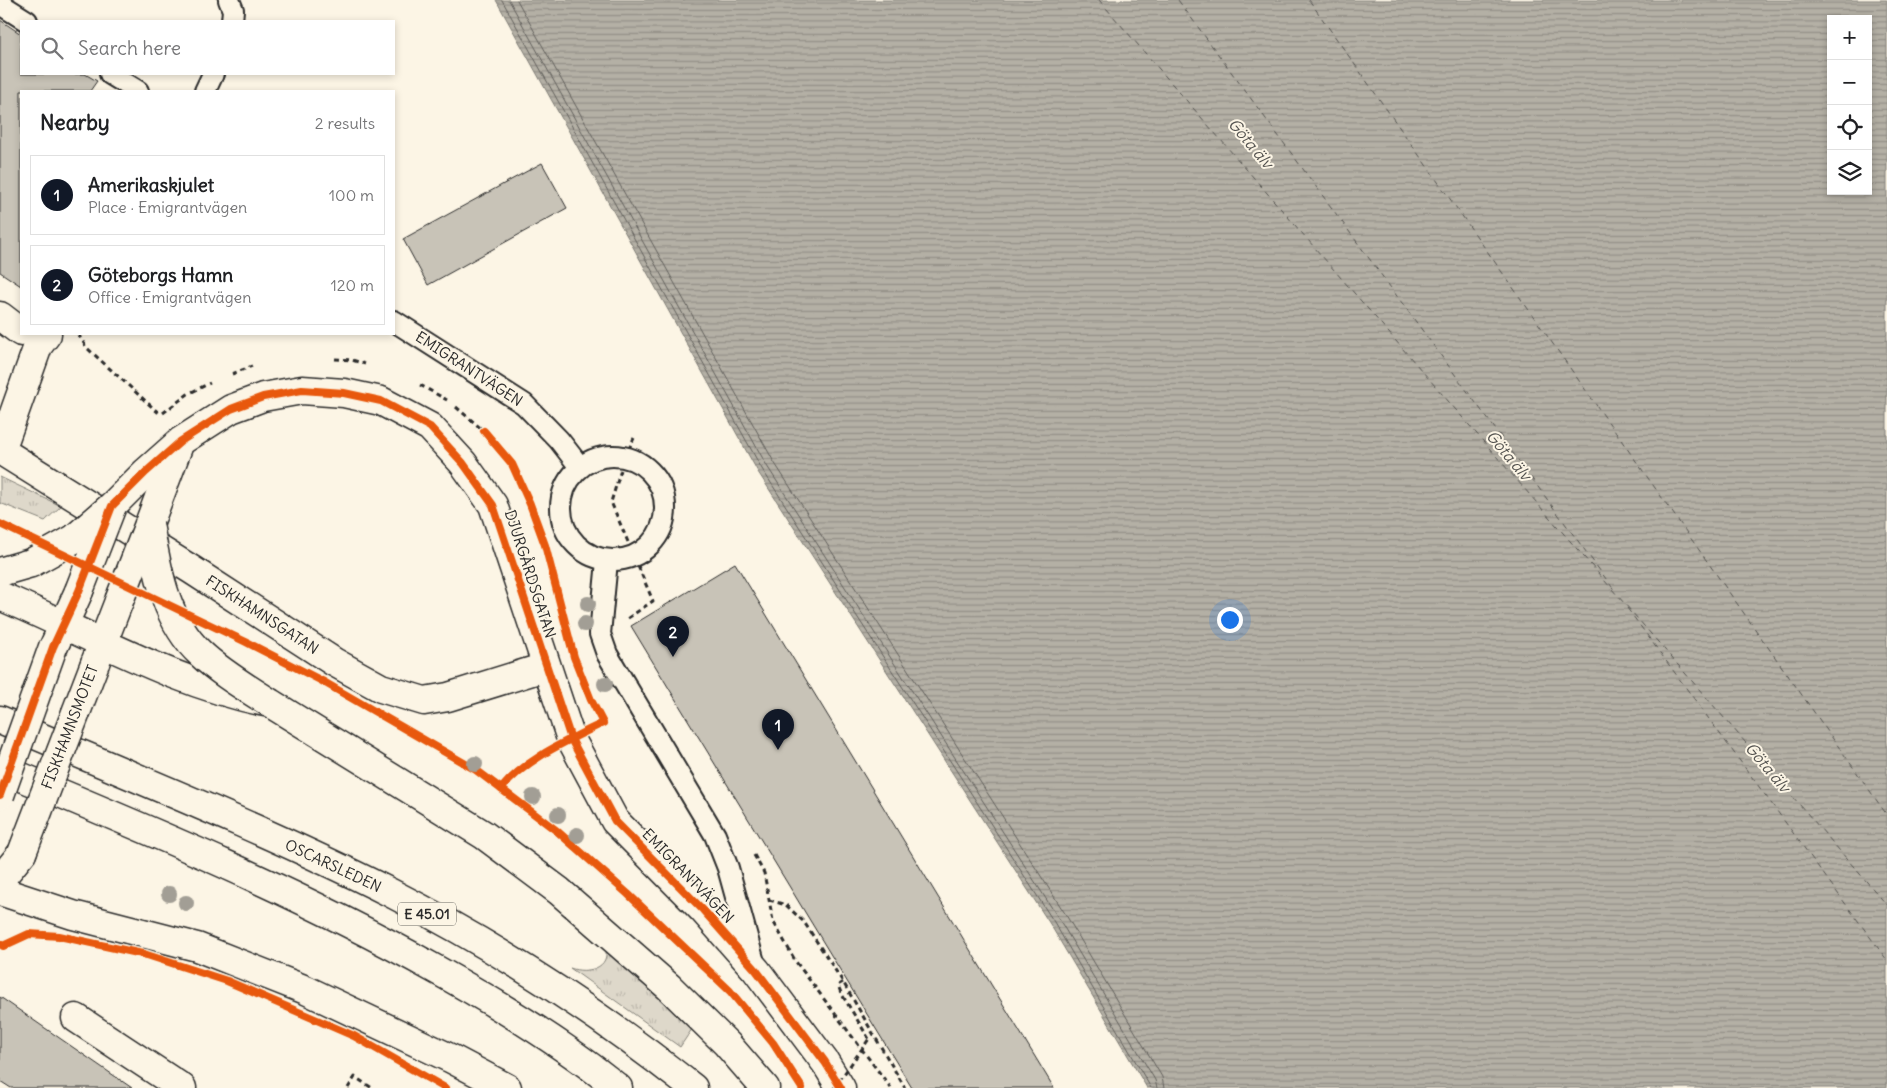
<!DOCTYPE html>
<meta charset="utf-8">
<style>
:root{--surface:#fff;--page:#f2f2f2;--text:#202124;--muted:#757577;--line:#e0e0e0;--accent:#111827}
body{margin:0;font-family:Delius,sans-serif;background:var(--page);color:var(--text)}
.controls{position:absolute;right:15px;top:15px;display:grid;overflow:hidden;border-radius:0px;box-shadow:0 2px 8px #0003}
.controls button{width:45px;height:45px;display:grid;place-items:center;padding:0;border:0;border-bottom:1px solid var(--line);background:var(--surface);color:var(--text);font:25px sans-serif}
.you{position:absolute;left:1229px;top:619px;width:18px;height:18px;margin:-12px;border:4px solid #fff;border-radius:50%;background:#1a73e8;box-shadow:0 0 0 8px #1a73e833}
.badge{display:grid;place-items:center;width:32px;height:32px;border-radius:50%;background:var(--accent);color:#fff;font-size:16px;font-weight:700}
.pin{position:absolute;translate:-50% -41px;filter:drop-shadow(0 1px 2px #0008)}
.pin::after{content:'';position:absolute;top:26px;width:18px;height:15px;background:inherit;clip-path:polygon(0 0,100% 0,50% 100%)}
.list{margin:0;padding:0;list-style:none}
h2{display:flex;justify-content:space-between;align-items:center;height:65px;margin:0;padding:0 20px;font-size:21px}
h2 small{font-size:16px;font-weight:400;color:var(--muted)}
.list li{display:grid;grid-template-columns:32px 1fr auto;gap:15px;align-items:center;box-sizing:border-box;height:80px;margin:0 10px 10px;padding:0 10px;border:1px solid var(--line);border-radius:0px}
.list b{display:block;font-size:19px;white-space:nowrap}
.list p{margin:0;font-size:16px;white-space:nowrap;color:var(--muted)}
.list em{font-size:16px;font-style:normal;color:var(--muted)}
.icon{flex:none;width:28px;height:28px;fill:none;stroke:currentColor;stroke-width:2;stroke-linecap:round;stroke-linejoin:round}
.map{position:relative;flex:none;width:1887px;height:1088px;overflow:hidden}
.search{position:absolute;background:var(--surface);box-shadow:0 2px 8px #0003;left:20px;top:20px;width:375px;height:55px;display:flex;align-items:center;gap:12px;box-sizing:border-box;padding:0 18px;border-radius:0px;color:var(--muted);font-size:19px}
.panel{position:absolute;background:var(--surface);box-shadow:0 2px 8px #0003;left:20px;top:90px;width:375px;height:245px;border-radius:0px}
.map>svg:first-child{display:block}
.grass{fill:url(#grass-tufts);stroke:#84827a}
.water{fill:url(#water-rules);stroke:#7d7b74;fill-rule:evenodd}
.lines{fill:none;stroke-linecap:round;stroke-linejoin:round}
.shore{stroke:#62605c;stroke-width:1}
.ferry{stroke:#545350;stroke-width:1;stroke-dasharray:6 5;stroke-linecap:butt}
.building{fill:#c8c3b7;stroke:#2b2b2b}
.lane-casing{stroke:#2b2b2b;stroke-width:24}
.street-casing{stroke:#2b2b2b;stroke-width:31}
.secondary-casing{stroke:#2b2b2b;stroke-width:31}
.highway-casing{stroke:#2b2b2b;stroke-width:31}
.path{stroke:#2b2b2b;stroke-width:3;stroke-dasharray:5 4;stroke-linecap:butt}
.lane{stroke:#fcf5e5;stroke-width:20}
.street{stroke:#fcf5e5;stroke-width:28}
.secondary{stroke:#fcf5e5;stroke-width:28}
.highway{stroke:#fcf5e5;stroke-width:28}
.secondary-bridge-casing{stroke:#2b2b2b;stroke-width:31;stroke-linecap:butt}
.highway-bridge-casing{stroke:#2b2b2b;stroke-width:31;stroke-linecap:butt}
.path-bridge{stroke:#2b2b2b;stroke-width:3;stroke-dasharray:5 4;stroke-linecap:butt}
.secondary-bridge{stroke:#fcf5e5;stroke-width:28}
.highway-bridge{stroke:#fcf5e5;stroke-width:28}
.cycleway-casing{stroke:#fcf5e5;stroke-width:11}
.cycleway{stroke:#e8590c;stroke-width:8}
.tree{fill:#a29e95}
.labels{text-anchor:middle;stroke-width:4;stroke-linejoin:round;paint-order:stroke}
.shield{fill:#fcf5e5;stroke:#6a6863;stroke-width:1}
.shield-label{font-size:14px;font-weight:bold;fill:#2b2b2b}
.street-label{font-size:15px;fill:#2b2b2b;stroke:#fcf5e5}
.water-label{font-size:16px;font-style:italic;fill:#545350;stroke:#fcf5e5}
</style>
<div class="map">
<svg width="1887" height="1088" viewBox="0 0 1887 1088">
<defs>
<pattern id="grass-tufts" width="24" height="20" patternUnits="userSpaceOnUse" patternTransform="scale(1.25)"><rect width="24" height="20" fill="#ded8ca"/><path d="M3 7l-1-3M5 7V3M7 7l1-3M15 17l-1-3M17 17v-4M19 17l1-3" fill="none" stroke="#bfbaae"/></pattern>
<pattern id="water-rules" width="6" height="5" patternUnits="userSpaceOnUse" patternTransform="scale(1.25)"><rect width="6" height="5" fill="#b4b0a5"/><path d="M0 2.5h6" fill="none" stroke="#938f87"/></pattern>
</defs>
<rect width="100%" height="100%" fill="#fcf5e5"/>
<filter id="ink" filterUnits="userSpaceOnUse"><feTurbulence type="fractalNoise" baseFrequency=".02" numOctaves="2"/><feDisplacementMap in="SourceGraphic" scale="10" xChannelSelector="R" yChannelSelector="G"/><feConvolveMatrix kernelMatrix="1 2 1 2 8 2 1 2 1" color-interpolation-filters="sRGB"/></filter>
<g filter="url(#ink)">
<g class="grass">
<polygon points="0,477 61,506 45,521 0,503"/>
<path d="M605,946L624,960L692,1029L680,1047L570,968C586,974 612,969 605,946Z"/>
</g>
<path class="water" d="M496,0H1887V1088H1147L1050,924L758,472ZM1831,19H1868V191H1831Z"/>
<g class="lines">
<g class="shore">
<polyline points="502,0 762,469 1054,922 1151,1088"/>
<polyline points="509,0 767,466 1059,919 1155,1080 1157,1088"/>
<polyline points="517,0 774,462 1066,915 1162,1077 1164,1088"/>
</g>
<g class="ferry">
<polyline points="1099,0 1887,905"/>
<polyline points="1178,0 1615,591"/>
<polyline points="1309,0 1887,815"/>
<polyline points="1627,608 1887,960"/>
</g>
</g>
<g class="building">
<polygon points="0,20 21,34 21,74 85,74 97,81 90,91 21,91 21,286 0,272"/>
<polygon points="542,163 567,208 428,285 403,239"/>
<polygon points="735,563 1054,1088 912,1088 876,1029 631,626"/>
<polygon points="0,997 132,1088 11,1088 0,1081"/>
</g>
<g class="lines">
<defs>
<g id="lane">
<polyline points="229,0 233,10 232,21"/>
<polyline points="0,4 27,21"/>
<polyline points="110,74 138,91"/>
<polyline points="205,91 213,74"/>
<polyline points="394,321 524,404 559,440 580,467"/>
<circle cx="613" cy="508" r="52"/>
<polyline points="607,561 600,634 607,654 715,835 728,868 755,966"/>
</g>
<g id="street">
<polyline points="0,316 21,332"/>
<polyline points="0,450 192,570 334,662 381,688 424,701 448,697 545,667"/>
<polyline points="1,450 38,346 47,334"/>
<polyline points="76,1018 182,1088"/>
</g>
<g id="secondary">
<polyline points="112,506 146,472 181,441 231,409 263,397 302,390 344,393 381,401 430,427 463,463 493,505 571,739 615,821 703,910 756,970 825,1062 841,1088"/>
<polyline points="149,524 178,447"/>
<polyline points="54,646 79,591"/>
<polyline points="95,663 119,601"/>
<polyline points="0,880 22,853"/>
</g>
<g id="highway">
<polyline points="0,572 31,563"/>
<path d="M0,596C88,633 175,685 270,703L484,835L559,891L669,987L727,1044L765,1088"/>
<path d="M0,720C131,776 264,829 391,893C497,947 600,1014 693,1088"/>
<path d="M0,768C149,830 294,890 435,969C498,1004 561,1042 618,1088"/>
<polyline points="0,891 73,915 197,947 306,990 452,1059 507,1088"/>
</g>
</defs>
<use href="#lane" class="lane-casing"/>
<use href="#street" class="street-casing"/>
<use href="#secondary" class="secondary-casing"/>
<use href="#highway" class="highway-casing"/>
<g class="path">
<polyline points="78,334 87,348 161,415"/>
<polyline points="335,359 352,360 365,364"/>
<polyline points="232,374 252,366"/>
<polyline points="420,385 447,400"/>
<polyline points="456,407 484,431"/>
<polyline points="163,413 188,394 210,383"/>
<polyline points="628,542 611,502 625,457 634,438"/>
<polyline points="628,618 653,601 635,559"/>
<polyline points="754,855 764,873 773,921 796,962 891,1088"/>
<polyline points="769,900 786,905 804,922 843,982 905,1088"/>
<polyline points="843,982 838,985 841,993 869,1039"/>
<polyline points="348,1088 355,1077 372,1088"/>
</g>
<use href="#lane" class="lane"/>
<use href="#street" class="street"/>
<use href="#secondary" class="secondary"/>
<use href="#highway" class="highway"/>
<defs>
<g id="secondary-bridge">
<polyline points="79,591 112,506"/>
<polyline points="119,601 149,524"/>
<polyline points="0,795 53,647"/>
<polyline points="22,853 95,663"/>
</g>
<g id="highway-bridge">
<path d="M149,524C157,569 165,621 201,654C221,673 247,688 270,703"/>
<polyline points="31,563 74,539 112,506"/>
</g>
</defs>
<use href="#secondary-bridge" class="secondary-bridge-casing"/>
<use href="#highway-bridge" class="highway-bridge-casing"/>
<polyline class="path-bridge" points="834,1088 869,1039"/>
<use href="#secondary-bridge" class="secondary-bridge"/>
<use href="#highway-bridge" class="highway-bridge"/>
<defs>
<g id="cycleway">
<path d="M484,431L512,464L530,504L545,545L574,657L591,700L603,723C567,741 527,758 501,789"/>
<polyline points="0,524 246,642 322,681 476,770 557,831 628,894 730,991 773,1043 802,1088"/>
<polyline points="0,795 53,647 79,591 112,506 146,472 181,441 231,409 263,397 302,390 344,393 381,401 430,427 463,463 493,505 571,739 615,821 703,910 756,970 825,1062 841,1088"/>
<polyline points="0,944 3,946 29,934 59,936 147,955 227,981 354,1036 445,1088"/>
</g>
</defs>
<use href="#cycleway" class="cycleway-casing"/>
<use href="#cycleway" class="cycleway"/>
</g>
<g class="tree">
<circle cx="588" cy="604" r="8"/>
<circle cx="585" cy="624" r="8"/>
<circle cx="605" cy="684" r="8"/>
<circle cx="475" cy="764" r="8"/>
<circle cx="533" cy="797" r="8"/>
<circle cx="558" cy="815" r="8"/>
<circle cx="577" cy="835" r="8"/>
<circle cx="169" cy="894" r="8"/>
<circle cx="186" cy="903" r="8"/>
</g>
</g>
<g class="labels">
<rect class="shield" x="398" y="902.5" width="58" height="23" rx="4"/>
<g class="shield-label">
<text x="427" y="919">E 45.01</text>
</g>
<g class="street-label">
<text transform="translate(469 369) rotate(33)" y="5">EMIGRANTVÄGEN</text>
<text transform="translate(530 574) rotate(72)" y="5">DJURGÅRDSGATAN</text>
<text transform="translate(262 615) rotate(33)" y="5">FISKHAMNSGATAN</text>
<text transform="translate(70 727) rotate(-69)" y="5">FISKHAMNSMOTET</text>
<text transform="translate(333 866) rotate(25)" y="5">OSCARSLEDEN</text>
<text transform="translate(688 876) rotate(46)" y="5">EMIGRANTVÄGEN</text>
</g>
<g class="water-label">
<text transform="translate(1251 143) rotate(50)" y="6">Göta älv</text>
<text transform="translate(1509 455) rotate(50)" y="6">Göta älv</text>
<text transform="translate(1768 767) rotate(50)" y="6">Göta älv</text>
</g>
</g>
</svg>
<div class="controls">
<button>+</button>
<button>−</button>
<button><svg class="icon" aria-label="locate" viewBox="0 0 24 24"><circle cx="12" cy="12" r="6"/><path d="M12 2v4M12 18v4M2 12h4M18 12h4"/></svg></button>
<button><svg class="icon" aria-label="layers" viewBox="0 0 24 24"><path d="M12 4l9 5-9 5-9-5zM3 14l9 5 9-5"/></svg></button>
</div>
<div class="you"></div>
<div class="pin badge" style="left:778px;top:750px">1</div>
<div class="pin badge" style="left:673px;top:657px">2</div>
<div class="search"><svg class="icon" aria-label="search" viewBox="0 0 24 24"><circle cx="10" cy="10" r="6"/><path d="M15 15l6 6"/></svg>Search here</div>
<section class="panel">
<h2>Nearby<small>2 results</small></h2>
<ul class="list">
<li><span class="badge">1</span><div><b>Amerikaskjulet</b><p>Place · Emigrantvägen</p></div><em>100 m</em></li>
<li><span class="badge">2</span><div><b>Göteborgs Hamn</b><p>Office · Emigrantvägen</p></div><em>120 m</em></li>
</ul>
</section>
</div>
